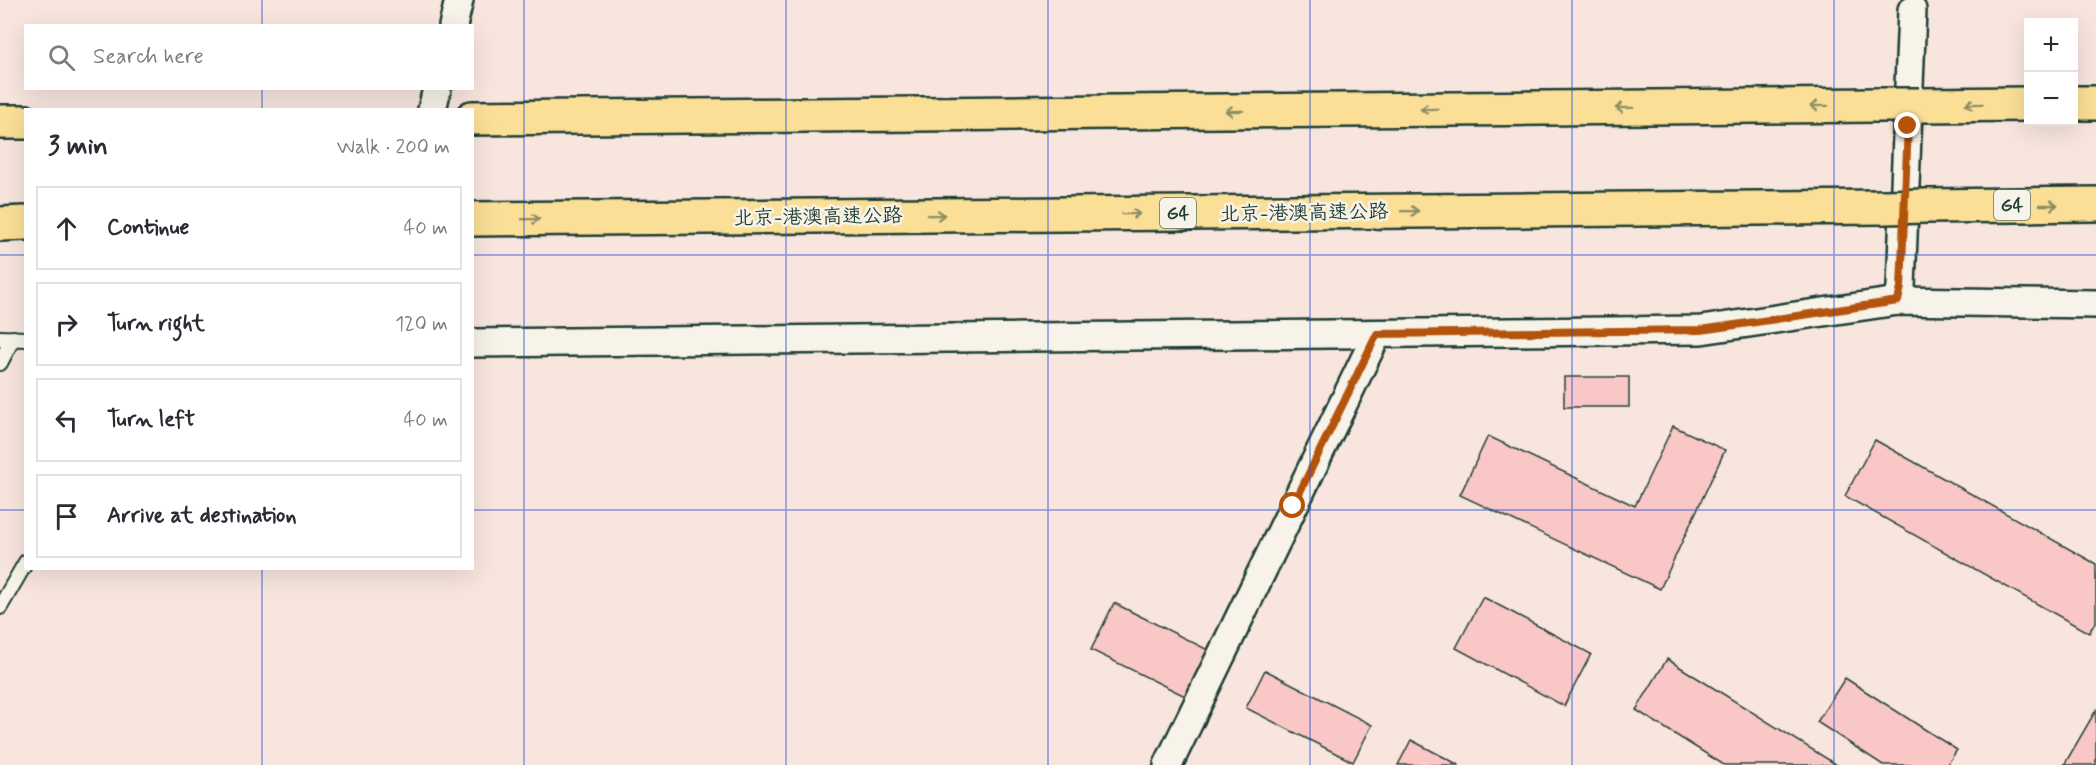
<!DOCTYPE html>
<meta charset="utf-8">
<style>
:root{--surface:#fff;--page:#f2f2f3;--text:#2b2b33;--muted:#7c7c81;--line:#e1e1e2}
body{margin:0;font-family:Mynerve,"LXGW WenKai TC",sans-serif;background:var(--page);color:var(--text)}
.controls{position:absolute;right:18px;top:18px;display:grid;overflow:hidden;border-radius:0px;box-shadow:0 6px 24px #0002}
.controls button{width:54px;height:54px;display:grid;place-items:center;padding:0;border:0;border-bottom:2px solid var(--line);background:var(--surface);color:var(--text);font:30px sans-serif}
.stop{position:absolute;width:18px;height:18px;margin:-14px;border:4px solid #b45309;border-radius:50%;background:#fff}
.stop.end{background:#b45309;border-color:#fff;box-shadow:0 2px 6px #0008}
.list{margin:0;padding:0;list-style:none}
h2{display:flex;justify-content:space-between;align-items:center;height:78px;margin:0;padding:0 24px;font-size:26px}
h2 small{font-size:20px;font-weight:400;color:var(--muted)}
.list li{display:grid;grid-template-columns:39px 1fr auto;gap:18px;align-items:center;box-sizing:border-box;height:84px;margin:0 12px 12px;padding:0 12px;border:2px solid var(--line);border-radius:0px}
.list b{display:block;font-size:22px;white-space:nowrap}
.list em{font-size:20px;font-style:normal;color:var(--muted)}
.icon{flex:none;width:33px;height:33px;fill:none;stroke:currentColor;stroke-width:2;stroke-linecap:round;stroke-linejoin:round}
.map{position:relative;flex:none;width:2096px;height:765px;overflow:hidden}
.search{position:absolute;background:var(--surface);box-shadow:0 6px 24px #0002;left:24px;top:24px;width:450px;height:66px;display:flex;align-items:center;gap:15px;box-sizing:border-box;padding:0 21px;border-radius:0px;color:var(--muted);font-size:22px}
.panel{position:absolute;background:var(--surface);box-shadow:0 6px 24px #0002;left:24px;top:108px;width:450px;height:462px;border-radius:0px}
.map>svg:first-child{display:block}
.building{fill:#f9c8c6;stroke:#1f3d34;stroke-width:1.5}
.lines{fill:none;stroke-linecap:round;stroke-linejoin:round}
.service-casing{stroke:#1f3d34;stroke-width:18}
.minor-casing{stroke:#1f3d34;stroke-width:32}
.motorway-casing{stroke:#1f3d34;stroke-width:38}
.service{stroke:#f7f3e8;stroke-width:14}
.minor{stroke:#f7f3e8;stroke-width:27}
.motorway{stroke:#fbdf96;stroke-width:33}
.motorway-bridge-casing{stroke:#1f3d34;stroke-width:38;stroke-linecap:butt}
.motorway-bridge{stroke:#fbdf96;stroke-width:33}
.oneway{stroke:#8d8e65}
.route{stroke:#b45309;stroke-width:8}
.grid{fill:none;stroke:#1d4ed8;stroke-width:1.5;stroke-opacity:0.55}
.labels{text-anchor:middle;stroke-width:5;stroke-linejoin:round;paint-order:stroke}
.shield{fill:#f7f3e8;stroke:#60746a;stroke-width:1.5}
.shield-label{font-size:18px;font-weight:bold;fill:#1f3d34}
.street-label{font-size:20px;fill:#1f3d34;stroke:#f7f3e8}
</style>
<div class="map">
<svg width="2096" height="765" viewBox="0 0 2096 765">
<rect width="100%" height="100%" fill="#f8e6de"/>
<filter id="ink" filterUnits="userSpaceOnUse"><feTurbulence type="fractalNoise" baseFrequency=".0167" numOctaves="2"/><feDisplacementMap in="SourceGraphic" scale="12" xChannelSelector="R" yChannelSelector="G"/><feConvolveMatrix kernelMatrix="1 2 1 2 8 2 1 2 1" color-interpolation-filters="sRGB"/></filter>
<g filter="url(#ink)">
<g class="building">
<rect x="1564" y="377" width="65" height="30"/>
<polygon points="1673,426 1725,450 1660,589 1460,495 1488,436 1635,506"/>
<polygon points="1875,440 2096,564 2096,621 2089,633 1845,496"/>
<polygon points="1483,597 1591,654 1564,706 1456,648"/>
<polygon points="1114,603 1208,650 1185,696 1091,650"/>
<polygon points="1667,659 1837,765 1724,765 1636,710"/>
<polygon points="1265,670 1372,725 1353,762 1246,708"/>
<polygon points="1845,678 1957,750 1947,765 1883,765 1817,722"/>
<polygon points="2096,710 2096,765 2064,765"/>
<polygon points="1411,740 1459,765 1398,765"/>
</g>
<g class="lines">
<defs>
<g id="service">
<polyline points="0,338 26,339"/>
<polyline points="0,363 13,338"/>
<polyline points="0,607 26,562"/>
</g>
<g id="minor">
<polyline points="453,26 459,0"/>
<polyline points="432,110 437,88"/>
<polyline points="1898,301 1901,287 1912,10"/>
<polyline points="472,343 1701,330 1898,301 2096,304"/>
<polyline points="1168,765 1377,334"/>
</g>
<g id="motorway">
<polyline points="2074,103 2096,103"/>
<polyline points="1919,105 2028,104"/>
<polyline points="472,118 1878,105"/>
<polyline points="0,122 26,122"/>
<polyline points="1927,206 2096,204"/>
<polyline points="472,219 1884,207"/>
<polyline points="0,224 26,223"/>
</g>
</defs>
<use href="#service" class="service-casing"/>
<use href="#minor" class="minor-casing"/>
<use href="#motorway" class="motorway-casing"/>
<use href="#service" class="service"/>
<use href="#minor" class="minor"/>
<use href="#motorway" class="motorway"/>
<defs>
<g id="motorway-bridge">
<polyline points="1878,105 1919,105"/>
<polyline points="1884,207 1927,206"/>
</g>
</defs>
<use href="#motorway-bridge" class="motorway-bridge-casing"/>
<use href="#motorway-bridge" class="motorway-bridge"/>
</g>
<defs><path id="oneway-shaft" d="M-6 0H5M1.5-3L5.5 0L1.5 3" fill="none" stroke-width="1.6" stroke-linecap="round" stroke-linejoin="round" transform="scale(1.5)"/></defs>
<g class="oneway">
<use href="#oneway-shaft" transform="translate(1974 104) rotate(179)"/>
<use href="#oneway-shaft" transform="translate(1819 106) rotate(179)"/>
<use href="#oneway-shaft" transform="translate(1624 108) rotate(179)"/>
<use href="#oneway-shaft" transform="translate(1429 109) rotate(179)"/>
<use href="#oneway-shaft" transform="translate(1234 111) rotate(179)"/>
<use href="#oneway-shaft" transform="translate(2049 205)"/>
<use href="#oneway-shaft" transform="translate(1410 211) rotate(-1)"/>
<use href="#oneway-shaft" transform="translate(1131 214) rotate(-1)"/>
<use href="#oneway-shaft" transform="translate(936 215) rotate(-1)"/>
<use href="#oneway-shaft" transform="translate(531 219) rotate(-1)"/>
</g>
</g>
<g class="lines" filter="url(#ink)">
<polyline class="route" points="1293,506 1377,334 1701,330 1898,301 1901,287 1908,126"/>
</g>
<path class="grid" d="M262,0V26M524,0V765M786,0V765M1048,0V765M1310,0V765M1572,0V765M1834,0V765M262,88V110M0,255H26M472,255H2096M0,510H26M472,510H2096M262,568V765"/>
<g class="labels">
<g class="shield">
<rect x="1994" y="190" width="36" height="30" rx="4.5"/>
<rect x="1160" y="198" width="36" height="30" rx="4.5"/>
</g>
<g class="shield-label">
<text x="2012" y="211">G4</text>
<text x="1178" y="219">G4</text>
</g>
<g class="street-label">
<text transform="translate(1304 212) rotate(-1)" y="7">北京-港澳高速公路</text>
<text transform="translate(818 216) rotate(-1)" y="7">北京-港澳高速公路</text>
</g>
</g>
</svg>
<div class="controls">
<button>+</button>
<button>−</button>
</div>
<div class="stop" style="left:1293px;top:506px"></div>
<div class="stop end" style="left:1908px;top:126px"></div>
<div class="search"><svg class="icon" aria-label="search" viewBox="0 0 24 24"><circle cx="10" cy="10" r="6"/><path d="M15 15l6 6"/></svg>Search here</div>
<section class="panel">
<h2>3 min<small>Walk · 200 m</small></h2>
<ul class="list">
<li><svg class="icon" aria-label="ahead" viewBox="0 0 24 24"><path d="M12 20V5M6 11l6-6 6 6"/></svg><div><b>Continue</b></div><em>40 m</em></li>
<li><svg class="icon" aria-label="right" viewBox="0 0 24 24"><path d="M7 20v-9h11M14 6l5 5-5 5"/></svg><div><b>Turn right</b></div><em>120 m</em></li>
<li><svg class="icon" aria-label="left" viewBox="0 0 24 24"><path d="M17 20v-9H6M10 6l-5 5 5 5"/></svg><div><b>Turn left</b></div><em>40 m</em></li>
<li><svg class="icon" aria-label="arrive" viewBox="0 0 24 24"><path d="M6 21V4h12l-3 4 3 4H6"/></svg><div><b>Arrive at destination</b></div></li>
</ul>
</section>
</div>
